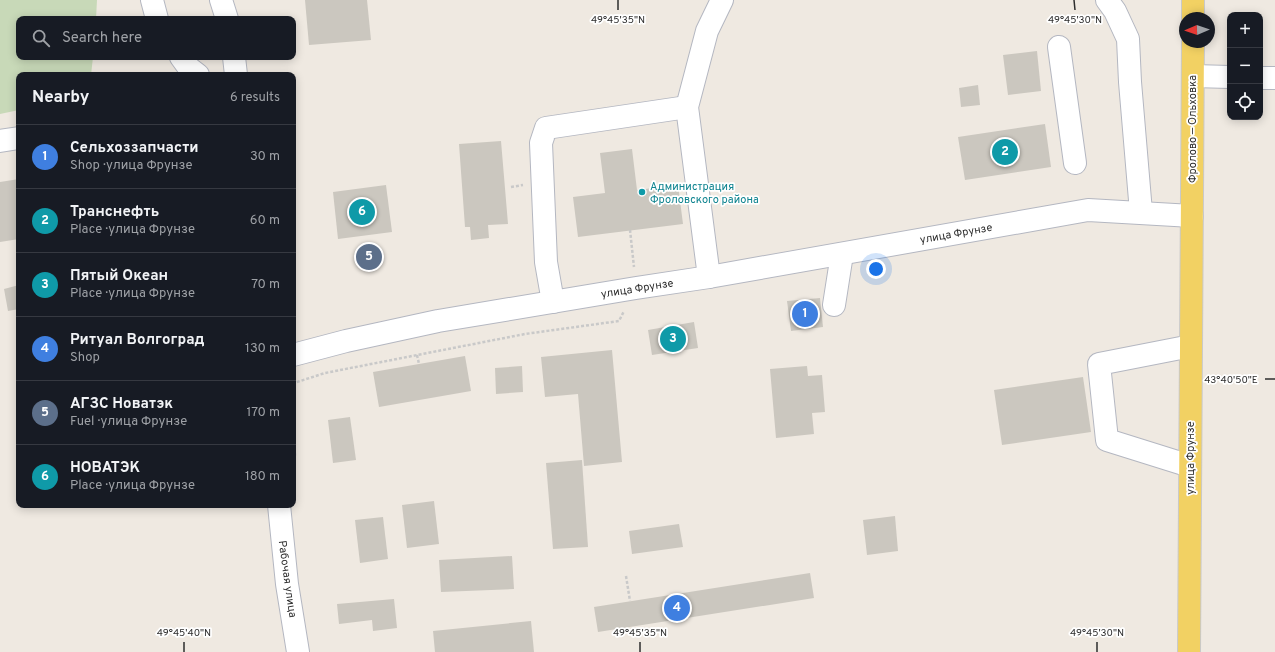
<!DOCTYPE html>
<meta charset="utf-8">
<style>
:root{--surface:#171b24;--page:#20242c;--text:#f1f3f6;--muted:#9ea1a6;--line:#363941;--accent:#0f766e}
body{margin:0;font-family:Overpass,sans-serif;background:var(--page);color:var(--text)}
.controls{position:absolute;right:12px;top:12px;display:grid;overflow:hidden;border-radius:8px;box-shadow:0 2px 10px #0003}
.controls button{width:36px;height:36px;display:grid;place-items:center;padding:0;border:0;border-bottom:1px solid var(--line);background:var(--surface);color:var(--text);font:20px sans-serif}
.compass{position:absolute;left:1179px;top:12px;width:36px;height:36px;border-radius:50%;background:var(--surface);box-shadow:0 2px 10px #0003;rotate:268deg}
.you{position:absolute;left:876px;top:269px;width:14px;height:14px;margin:-10px;border:3px solid #fff;border-radius:50%;background:#1a73e8;box-shadow:0 0 0 6px #1a73e833}
.badge{display:grid;place-items:center;width:26px;height:26px;border-radius:50%;background:var(--accent);color:#fff;font-size:13px;font-weight:700}
.pin{position:absolute;translate:-50% -50%;border:2px solid #fff;box-shadow:0 1px 4px #0006}
.list{margin:0;padding:0;list-style:none}
h2{display:flex;justify-content:space-between;align-items:center;height:52px;margin:0;padding:0 16px;font-size:17px}
h2 small{font-size:13px;font-weight:400;color:var(--muted)}
.list li{display:grid;grid-template-columns:26px 1fr auto;gap:12px;align-items:center;box-sizing:border-box;height:64px;padding:0 16px;border-top:1px solid var(--line)}
.list b{display:block;font-size:15px;white-space:nowrap}
.list p{margin:0;font-size:13px;white-space:nowrap;color:var(--muted)}
.list em{font-size:13px;font-style:normal;color:var(--muted)}
.icon{flex:none;width:22px;height:22px;fill:none;stroke:currentColor;stroke-width:2;stroke-linecap:round;stroke-linejoin:round}
.map{position:relative;flex:none;width:1275px;height:652px;overflow:hidden}
.search{position:absolute;background:var(--surface);box-shadow:0 2px 10px #0003;left:16px;top:16px;width:280px;height:44px;display:flex;align-items:center;gap:10px;box-sizing:border-box;padding:0 14px;border-radius:8px;color:var(--muted);font-size:15px}
.panel{position:absolute;background:var(--surface);box-shadow:0 2px 10px #0003;left:16px;top:72px;width:280px;height:436px;border-radius:8px}
.map>svg:first-child{display:block}
.cemetery{fill:#c8d9b8}
.building{fill:#cbc7bf}
.lines{fill:none;stroke-linecap:round;stroke-linejoin:round}
.minor-casing{stroke:#b4b7c1;stroke-width:24}
.major-casing{stroke:#c9c9c9;stroke-width:24}
.path{stroke:#c9c9c9;stroke-width:2.5;stroke-dasharray:3 2;stroke-linecap:butt}
.minor{stroke:#fff;stroke-width:22}
.major{stroke:#f2d163;stroke-width:22}
.ticks{fill:none;stroke:#2e2e2e;stroke-width:1.5}
.culture-dot{fill:#0f9aa8;stroke:#fff;stroke-width:1.5}
.labels{text-anchor:middle;stroke-width:3.5;stroke-linejoin:round;paint-order:stroke}
.street-label{font-size:11px;fill:#2e2e2e;stroke:#fff}
.culture-label{font-size:11px;fill:#0d838f;stroke:#fff;text-anchor:start}
.ticks-label{font-size:10px;text-anchor:middle;fill:#2e2e2e;stroke:#fff;stroke-width:3.5;stroke-linejoin:round;paint-order:stroke}
</style>
<div class="map">
<svg width="1275" height="652" viewBox="0 0 1275 652">
<rect width="100%" height="100%" fill="#efe9e1"/>
<polygon class="cemetery" points="0,0 97,0 96,19 19,19 19,57 93,57 91,75 19,75 19,110 0,114"/>
<g class="building">
<polygon points="305,0 367,0 371,40 309,45"/>
<polygon points="1037,51 1041,91 1008,95 1003,55"/>
<polygon points="978,85 980,105 961,107 959,88"/>
<polygon points="1045,124 1051,167 965,180 958,137"/>
<polygon points="501,141 508,224 488,225 489,238 471,240 470,227 465,227 459,144"/>
<polygon points="632,149 637,190 678,185 683,224 578,237 573,197 605,193 600,153"/>
<polygon points="19,179 19,239 0,242 0,182"/>
<polygon points="386,185 392,232 338,239 333,192"/>
<polygon points="19,285 19,309 8,311 4,289"/>
<polygon points="820,298 823,327 791,331 787,301"/>
<polygon points="694,322 698,348 652,355 648,330"/>
<polygon points="612,350 622,462 584,466 578,394 545,397 541,357"/>
<polygon points="465,356 471,391 379,407 373,372"/>
<polygon points="522,366 523,392 496,394 495,368"/>
<polygon points="807,366 808,376 822,375 825,412 812,413 814,434 776,438 770,369"/>
<polygon points="1083,377 1091,432 1002,445 994,390"/>
<polygon points="350,417 356,460 333,463 328,420"/>
<polygon points="582,460 588,547 553,549 546,463"/>
<polygon points="434,501 439,544 407,548 402,505"/>
<polygon points="895,516 898,551 867,555 863,520"/>
<polygon points="383,517 388,559 360,563 355,520"/>
<polygon points="679,524 683,547 632,554 629,531"/>
<polygon points="512,556 514,589 441,592 439,560"/>
<polygon points="810,573 814,598 598,632 594,607"/>
<polygon points="394,599 397,628 373,631 372,620 339,624 337,604"/>
<polygon points="531,621 534,652 435,652 433,631"/>
</g>
<g class="lines">
<defs>
<g id="minor">
<polyline points="152,0 157,19"/>
<polyline points="221,0 227,19"/>
<polyline points="1107,0 1115,11 1128,39 1130,82 1141,212"/>
<polyline points="1059,47 1075,163"/>
<polyline points="181,57 189,68 198,75"/>
<polyline points="234,57 236,75"/>
<polyline points="1193,76 1230,77"/>
<polyline points="1260,78 1275,78"/>
<polyline points="0,141 19,138"/>
<polyline points="709,277 687,107 707,31 722,0"/>
<polyline points="553,302 546,262 541,143 546,128 687,107"/>
<polyline points="834,305 842,254"/>
<polyline points="293,355 346,341 438,321 636,288 709,277 1088,210 1192,216"/>
<polyline points="1190,466 1107,440 1099,364 1191,346"/>
<polyline points="279,505 287,584 298,652"/>
</g>
<g id="major">
<polyline points="1193,18 1193,0"/>
<polyline points="1189,652 1193,42"/>
</g>
</defs>
<use href="#minor" class="minor-casing"/>
<use href="#major" class="major-casing"/>
<g class="path">
<polyline points="511,187 523,185"/>
<polyline points="630,230 634,267"/>
<polyline points="417,355 419,364"/>
<polyline points="293,390 294,383 325,373 525,334 619,321 624,311"/>
<polyline points="293,428 295,455 293,458"/>
<polyline points="626,576 630,601"/>
</g>
<use href="#minor" class="minor"/>
<use href="#major" class="major"/>
</g>
<path class="ticks" d="M618,0V10M1074,0L1075,10M1265,379H1275M184,642V652M640,642V652M1097,642V652"/>
<circle class="culture-dot" cx="642" cy="192" r="4"/>
<g class="labels">
<g class="street-label">
<text transform="translate(1192 129) rotate(-90)" y="4">Фролово — Ольховка</text>
<text transform="translate(956 233) rotate(-10)" y="4">улица Фрунзе</text>
<text transform="translate(637 288) rotate(-9)" y="4">улица Фрунзе</text>
<text transform="translate(1190 458) rotate(-90)" y="4">улица Фрунзе</text>
<text transform="translate(288 579) rotate(82)" y="4">Рабочая улица</text>
</g>
<g class="culture-label">
<text x="650" y="190">Администрация<tspan x="650" dy="13">Фроловского района</tspan></text>
</g>
</g>
<g class="ticks-label">
<text x="618" y="23">49°45'35"N</text>
<text x="1075" y="23">49°45'30"N</text>
<text x="1231" y="383">43°40'50"E</text>
<text x="184" y="636">49°45'40"N</text>
<text x="640" y="636">49°45'35"N</text>
<text x="1097" y="636">49°45'30"N</text>
</g>
</svg>
<div class="controls">
<button>+</button>
<button>−</button>
<button><svg class="icon" aria-label="locate" viewBox="0 0 24 24"><circle cx="12" cy="12" r="6"/><path d="M12 2v4M12 18v4M2 12h4M18 12h4"/></svg></button>
</div>
<svg class="compass" viewBox="-18 -18 36 36"><path d="M0-13l5 13h-10z" fill="#e53935"/><path d="M0 13l5-13h-10z" fill="#9ea1a6"/></svg>
<div class="you"></div>
<div class="pin badge" style="left:805px;top:314px;background:#3f7fe0">1</div>
<div class="pin badge" style="left:1005px;top:152px;background:#0f9aa8">2</div>
<div class="pin badge" style="left:673px;top:339px;background:#0f9aa8">3</div>
<div class="pin badge" style="left:677px;top:608px;background:#3f7fe0">4</div>
<div class="pin badge" style="left:369px;top:257px;background:#5c6f8a">5</div>
<div class="pin badge" style="left:362px;top:212px;background:#0f9aa8">6</div>
<div class="search"><svg class="icon" aria-label="search" viewBox="0 0 24 24"><circle cx="10" cy="10" r="6"/><path d="M15 15l6 6"/></svg>Search here</div>
<section class="panel">
<h2>Nearby<small>6 results</small></h2>
<ul class="list">
<li><span class="badge" style="background:#3f7fe0">1</span><div><b>Сельхоззапчасти</b><p>Shop · улица Фрунзе</p></div><em>30 m</em></li>
<li><span class="badge" style="background:#0f9aa8">2</span><div><b>Транснефть</b><p>Place · улица Фрунзе</p></div><em>60 m</em></li>
<li><span class="badge" style="background:#0f9aa8">3</span><div><b>Пятый Океан</b><p>Place · улица Фрунзе</p></div><em>70 m</em></li>
<li><span class="badge" style="background:#3f7fe0">4</span><div><b>Ритуал Волгоград</b><p>Shop</p></div><em>130 m</em></li>
<li><span class="badge" style="background:#5c6f8a">5</span><div><b>АГЗС Новатэк</b><p>Fuel · улица Фрунзе</p></div><em>170 m</em></li>
<li><span class="badge" style="background:#0f9aa8">6</span><div><b>НОВАТЭК</b><p>Place · улица Фрунзе</p></div><em>180 m</em></li>
</ul>
</section>
</div>
